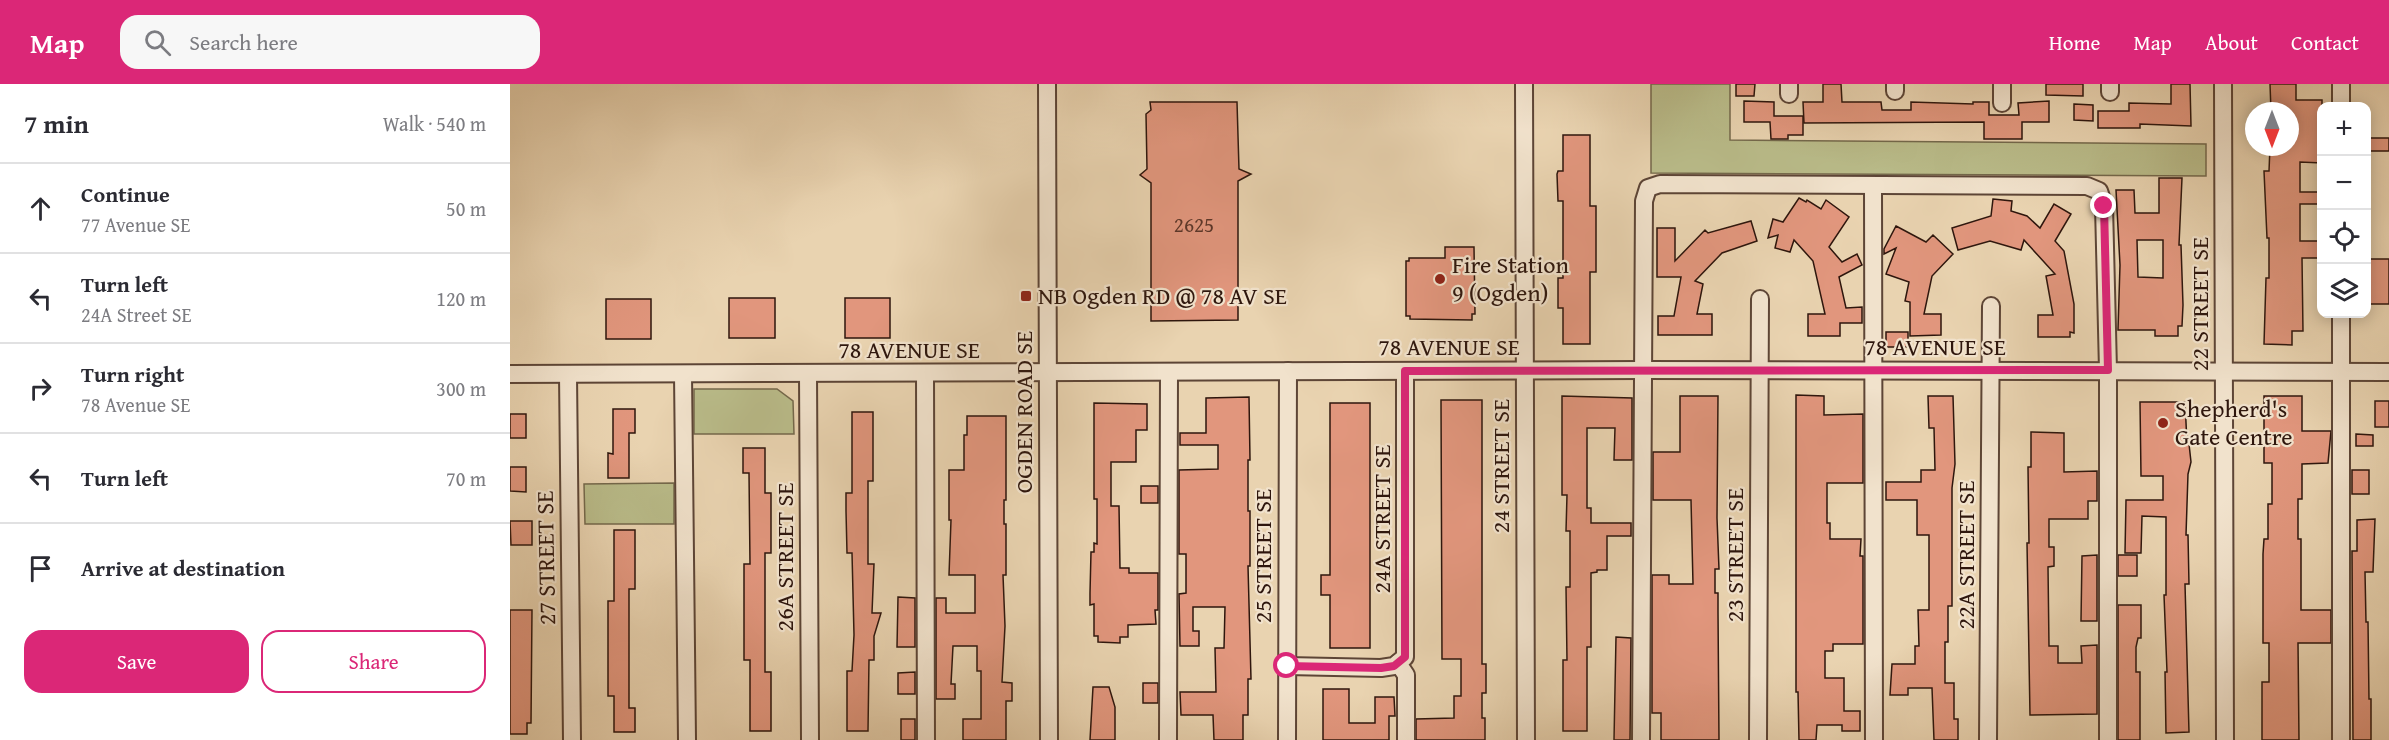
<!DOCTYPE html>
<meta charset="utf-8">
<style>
:root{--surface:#fff;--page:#f7f7f7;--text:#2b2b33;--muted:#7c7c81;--line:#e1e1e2;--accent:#db2777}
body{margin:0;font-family:"Gentium Book Plus",serif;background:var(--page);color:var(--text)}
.controls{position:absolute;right:18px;top:18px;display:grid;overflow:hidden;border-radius:12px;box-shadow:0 3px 15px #0003}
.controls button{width:54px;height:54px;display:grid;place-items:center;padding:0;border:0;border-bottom:2px solid var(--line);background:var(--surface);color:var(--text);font:30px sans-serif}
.compass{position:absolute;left:1735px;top:18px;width:54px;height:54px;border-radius:50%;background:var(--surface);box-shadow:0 3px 15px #0003;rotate:180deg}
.stop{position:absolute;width:18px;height:18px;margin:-14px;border:4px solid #db2777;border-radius:50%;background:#fff}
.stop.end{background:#db2777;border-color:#fff;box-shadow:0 2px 6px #0008}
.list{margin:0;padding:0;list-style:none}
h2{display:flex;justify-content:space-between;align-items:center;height:78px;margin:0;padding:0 24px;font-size:26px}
h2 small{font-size:20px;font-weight:400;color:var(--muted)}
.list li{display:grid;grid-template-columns:39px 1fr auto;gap:18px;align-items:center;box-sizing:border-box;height:90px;padding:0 24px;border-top:2px solid var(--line)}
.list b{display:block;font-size:22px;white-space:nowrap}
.list p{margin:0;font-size:20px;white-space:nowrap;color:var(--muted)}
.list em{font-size:20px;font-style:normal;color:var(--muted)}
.actions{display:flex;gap:12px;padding:18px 24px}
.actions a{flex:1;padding:14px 0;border:2px solid var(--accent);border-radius:18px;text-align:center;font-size:21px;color:var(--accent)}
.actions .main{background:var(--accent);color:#fff}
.icon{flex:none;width:33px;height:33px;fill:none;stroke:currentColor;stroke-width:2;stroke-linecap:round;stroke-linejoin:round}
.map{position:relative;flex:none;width:1879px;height:656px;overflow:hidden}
header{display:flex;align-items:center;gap:36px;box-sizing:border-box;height:84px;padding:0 30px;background:var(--accent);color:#fff}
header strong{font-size:28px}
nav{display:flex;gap:33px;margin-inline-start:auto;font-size:21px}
.search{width:420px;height:54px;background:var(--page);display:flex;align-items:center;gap:15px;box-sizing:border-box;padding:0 21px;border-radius:18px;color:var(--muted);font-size:22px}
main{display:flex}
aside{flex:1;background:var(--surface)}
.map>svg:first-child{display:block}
.green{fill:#b9bb89;stroke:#74684b;stroke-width:1.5}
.building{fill:#e1967d;stroke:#2e160d;stroke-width:1.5;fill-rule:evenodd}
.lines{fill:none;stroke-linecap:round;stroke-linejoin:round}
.minor-casing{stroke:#5d4536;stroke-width:20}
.minor{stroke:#f1e2cc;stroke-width:16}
.route{stroke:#db2777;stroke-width:8}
.poi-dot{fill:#8f2418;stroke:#f1e2cc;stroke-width:2}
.labels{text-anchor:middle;stroke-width:4.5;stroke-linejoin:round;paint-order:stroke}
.number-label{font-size:21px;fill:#5b3629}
.poi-label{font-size:24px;fill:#2e160d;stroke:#f1e2cc;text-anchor:start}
.street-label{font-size:24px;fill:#2e160d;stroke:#f1e2cc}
</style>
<header>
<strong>Map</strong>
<div class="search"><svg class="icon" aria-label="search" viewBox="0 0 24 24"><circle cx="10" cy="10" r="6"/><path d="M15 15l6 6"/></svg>Search here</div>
<nav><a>Home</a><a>Map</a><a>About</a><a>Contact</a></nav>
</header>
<main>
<aside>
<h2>7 min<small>Walk · 540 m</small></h2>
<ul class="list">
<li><svg class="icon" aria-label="ahead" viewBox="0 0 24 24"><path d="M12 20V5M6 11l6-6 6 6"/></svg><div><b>Continue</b><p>77 Avenue SE</p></div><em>50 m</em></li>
<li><svg class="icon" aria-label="left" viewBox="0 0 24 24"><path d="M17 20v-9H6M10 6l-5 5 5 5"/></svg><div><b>Turn left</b><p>24A Street SE</p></div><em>120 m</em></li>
<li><svg class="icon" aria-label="right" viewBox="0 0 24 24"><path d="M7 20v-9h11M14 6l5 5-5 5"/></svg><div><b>Turn right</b><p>78 Avenue SE</p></div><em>300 m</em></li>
<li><svg class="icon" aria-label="left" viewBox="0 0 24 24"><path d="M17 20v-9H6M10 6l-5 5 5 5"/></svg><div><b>Turn left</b></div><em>70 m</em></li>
<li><svg class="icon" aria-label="arrive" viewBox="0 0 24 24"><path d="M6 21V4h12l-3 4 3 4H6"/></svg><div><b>Arrive at destination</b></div></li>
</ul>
<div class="actions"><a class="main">Save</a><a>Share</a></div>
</aside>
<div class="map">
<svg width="1879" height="656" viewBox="0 0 1879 656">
<rect width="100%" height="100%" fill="#e9d3b0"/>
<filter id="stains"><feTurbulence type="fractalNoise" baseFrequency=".00333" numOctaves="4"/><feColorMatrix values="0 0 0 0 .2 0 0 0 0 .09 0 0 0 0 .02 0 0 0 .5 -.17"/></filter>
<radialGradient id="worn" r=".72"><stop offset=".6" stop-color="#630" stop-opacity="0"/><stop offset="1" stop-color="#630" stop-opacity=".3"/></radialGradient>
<g class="green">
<polygon points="1141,0 1220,0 1220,56 1696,60 1696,92 1141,89"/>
<polygon points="184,305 267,305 283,317 284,350 184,350"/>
<polygon points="164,399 164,440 75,440 74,400"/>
</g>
<g class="building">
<polygon points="1226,0 1245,0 1244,12 1226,12"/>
<polygon points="1313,0 1331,0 1332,18 1371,18 1372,26 1401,26 1401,18 1463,20 1463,18 1479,18 1479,31 1509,31 1508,19 1539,17 1539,38 1512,38 1512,55 1474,55 1474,38 1294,39 1293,18 1313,18"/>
<polygon points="1536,0 1573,0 1573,12 1536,11"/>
<polygon points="1661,0 1680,0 1681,42 1630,40 1630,44 1588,44 1588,27 1619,27 1619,19 1661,20"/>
<polygon points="1760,0 1786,0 1786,16 1812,16 1812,79 1790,78 1790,108 1812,108 1812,120 1790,120 1790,157 1812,157 1812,174 1792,174 1793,247 1782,247 1782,261 1754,260 1756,194 1759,194 1759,154 1757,154 1754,87 1759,87 1760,63 1780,63 1780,27 1761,27"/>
<polygon points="1234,17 1264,18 1264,32 1293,32 1293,51 1278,51 1278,55 1261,55 1260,38 1234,38"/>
<polygon points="640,18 727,18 729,85 741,90 728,97 728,236 641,237 641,99 630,91 637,85 636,30 641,26"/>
<polygon points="1564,20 1583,21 1583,37 1564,36"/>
<polygon points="1053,51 1080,51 1080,122 1086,122 1086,188 1080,188 1080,260 1053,260 1053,224 1048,224 1048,194 1053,194 1053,117 1048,117 1047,90 1048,87 1053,87"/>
<rect x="1857" y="54" width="22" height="13"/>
<path d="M1649,94H1672L1669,161H1671L1673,221L1672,242H1668V252H1645V246H1608L1610,181L1606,106H1624L1625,129H1649ZM1627,156H1653V194L1628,193Z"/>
<polygon points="1289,114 1296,118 1297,116 1311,125 1316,116 1339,133 1319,163 1332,178 1347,170 1352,181 1329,193 1336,224 1352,223 1352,239 1330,239 1330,252 1298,252 1298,230 1315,230 1303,177 1284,156 1280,168 1265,164 1268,151 1258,154 1263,135 1273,138"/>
<polygon points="1483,115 1502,117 1501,127 1517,132 1530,144 1544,120 1561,130 1545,157 1554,167 1564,220 1564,249 1560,248 1560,253 1528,253 1528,231 1543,231 1536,192 1545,190 1514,156 1511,166 1480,157 1448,166 1442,144 1481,132"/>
<polygon points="1241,137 1247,157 1212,169 1185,197 1193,200 1187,230 1202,230 1202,251 1148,251 1148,232 1164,232 1171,193 1147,193 1147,144 1165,144 1165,177 1195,146 1198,149"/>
<polygon points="1386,142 1416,158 1423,151 1443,170 1422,192 1414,230 1431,230 1431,251 1400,252 1400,218 1395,217 1399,198 1376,190 1386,164 1374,170 1374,165"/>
<polygon points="935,163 964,163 965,230 962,230 962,236 900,235 900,232 896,232 896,177 899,177 899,174 935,174"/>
<rect x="1857" y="175" width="22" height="45"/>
<rect x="219" y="214" width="46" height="40"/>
<rect x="335" y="214" width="45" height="40"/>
<rect x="96" y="215" width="45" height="40"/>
<rect x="1376" y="248" width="22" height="15"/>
<polygon points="1286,311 1314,312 1314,331 1353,330 1353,399 1317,399 1317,439 1320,439 1320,455 1351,455 1350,472 1353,472 1353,560 1323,560 1323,567 1315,567 1315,594 1334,594 1334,627 1350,627 1350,647 1332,647 1332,641 1307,641 1306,656 1289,656 1288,608 1286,608"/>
<polygon points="1052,312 1122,314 1122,376 1104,376 1105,344 1077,344 1077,424 1081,424 1081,439 1121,439 1121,452 1097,452 1097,486 1087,486 1087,488 1081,489 1081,563 1077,563 1077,647 1053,647 1053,576 1057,576 1056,503 1060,503 1060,447 1056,447 1057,411 1052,411"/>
<polygon points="1170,312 1208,312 1207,434 1209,485 1205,485 1205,509 1208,509 1208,528 1209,656 1151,656 1151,629 1142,629 1142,491 1159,491 1159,500 1183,500 1181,416 1143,416 1143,368 1170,368"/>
<polygon points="1418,312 1443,312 1445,380 1442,404 1442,522 1438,522 1438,558 1435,558 1435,599 1444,599 1444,635 1448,635 1448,656 1424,656 1422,604 1398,604 1398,611 1380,611 1382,580 1405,580 1405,562 1409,562 1408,526 1419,526 1419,451 1407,451 1407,416 1376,416 1376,398 1411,398 1411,386 1425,386 1424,344 1419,344"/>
<polygon points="1754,312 1792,312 1792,347 1821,347 1818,379 1792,380 1792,415 1788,415 1788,455 1791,455 1791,526 1821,526 1821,559 1788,559 1789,656 1752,656 1752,598 1759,598 1759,559 1753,559 1753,470 1754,455 1758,455 1758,420 1762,420 1762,379 1754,379"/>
<polygon points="739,313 740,376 738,376 738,427 740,427 740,482 738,482 741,595 738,595 738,631 733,631 733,656 704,656 703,631 671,631 670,608 706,608 705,564 714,564 715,523 683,523 683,547 689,547 689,562 670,562 669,510 676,509 676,470 669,470 669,386 708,385 708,361 670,361 670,349 696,349 696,314"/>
<polygon points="931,316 972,316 972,580 976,580 976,609 972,609 972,634 975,634 975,656 906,656 906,635 944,634 944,612 951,612 951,575 932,575"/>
<rect x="1865" y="317" width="14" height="26"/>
<polygon points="1630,318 1675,318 1677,359 1679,360 1681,378 1678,390 1676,451 1678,451 1679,500 1675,500 1679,648 1656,649 1655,588 1657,588 1654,511 1656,511 1656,433 1632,432 1631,469 1615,469 1616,416 1653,416 1653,392 1631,392"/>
<polygon points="584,319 637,320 637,346 626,346 626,378 601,378 601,422 609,422 610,484 619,484 619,489 648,489 648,526 645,526 646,540 618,541 618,553 610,553 610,559 588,558 588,552 584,552 584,520 580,521 580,509 581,468 584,468 584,459 587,460 587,415 584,415"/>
<polygon points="820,319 860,319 860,564 820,564 820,511 811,511 811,491 820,491"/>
<polygon points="103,325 125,325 125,349 119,349 119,394 98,394 98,369 103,370"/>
<polygon points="342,328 363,328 363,397 358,397 358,480 364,480 362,529 371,529 364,552 364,576 359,576 358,647 337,647 337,587 342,587 344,551 342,469 337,469 336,427 336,409 342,409"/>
<rect x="0" y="330" width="16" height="24"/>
<polygon points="457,332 496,332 496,416 494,416 494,440 496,440 496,491 493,491 495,542 492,598 502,599 502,617 496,617 496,656 453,656 453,635 471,635 471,587 467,587 467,562 443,562 441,600 445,600 445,615 426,615 426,514 436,514 436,529 465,529 465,491 439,491 441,436 439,436 439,386 454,386 454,351 457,351"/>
<polygon points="1521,348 1554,349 1554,388 1587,387 1587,417 1578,417 1578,435 1539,435 1539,463 1544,463 1544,482 1538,483 1539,562 1548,562 1548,579 1572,579 1571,562 1587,561 1587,630 1520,631 1517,459 1519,459 1518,383 1521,383"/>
<polygon points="1846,350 1863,351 1863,362 1846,362"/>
<polygon points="233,364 255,364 255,409 261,409 261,469 255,469 255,588 261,588 261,647 240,647 240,576 234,576 234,480 240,480 239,389 233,389"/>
<polygon points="0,383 16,383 16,408 0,407"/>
<rect x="1842" y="386" width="17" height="24"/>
<rect x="631" y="402" width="17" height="17"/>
<polygon points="1865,435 1863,488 1855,488 1856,538 1858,538 1859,615 1861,615 1861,656 1843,656 1842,467 1847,467 1847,436"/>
<polygon points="0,437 22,437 22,461 1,461"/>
<polygon points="104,446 125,446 125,505 119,505 119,624 125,624 125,648 104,648 104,612 98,612 98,517 104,517"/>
<polygon points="1587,471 1587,537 1571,537 1572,472"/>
<rect x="1608" y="471" width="19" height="21"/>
<polygon points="388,513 405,514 405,563 387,563"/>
<polygon points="1608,521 1631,521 1631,554 1628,554 1626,563 1626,588 1630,588 1630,656 1608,656"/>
<polygon points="0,526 22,526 21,639 17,639 17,650 0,650"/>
<polygon points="1106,553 1121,554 1120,656 1104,656"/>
<polygon points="405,588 405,610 388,610 388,589"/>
<rect x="633" y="599" width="15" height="20"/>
<polygon points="583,603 599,603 605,623 605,656 580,656"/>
<polygon points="813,605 839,605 839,639 865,639 865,613 884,613 885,632 879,632 879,656 813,656"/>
<rect x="391" y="635" width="14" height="21"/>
</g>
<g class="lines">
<defs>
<g id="minor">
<polyline points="537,0 539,656"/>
<polyline points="1014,0 1016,656"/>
<polyline points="1385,0 1385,7"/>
<polyline points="1492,0 1492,19"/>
<polyline points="1713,0 1715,656"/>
<polyline points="1831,0 1831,22"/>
<polyline points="1600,8 1600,0"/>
<polyline points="1279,10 1279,0"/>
<polyline points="1363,102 1364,656"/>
<polyline points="0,290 1132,286 1879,288"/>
<polyline points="173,290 177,656"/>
<polyline points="298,290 300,656"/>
<polyline points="415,290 416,656"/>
<polyline points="58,291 62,656"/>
<polyline points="888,579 896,591 896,656"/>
<polyline points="777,582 871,584 884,582 895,573 895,287"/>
<polyline points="658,656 659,288"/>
<polyline points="777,656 778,287"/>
<polyline points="1131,656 1134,117 1138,104 1150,100 1577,102 1589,107 1594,122 1598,286 1598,656"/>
<polyline points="1248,656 1250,215"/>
<polyline points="1478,656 1481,222"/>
<polyline points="1831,656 1831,230"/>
</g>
</defs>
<use href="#minor" class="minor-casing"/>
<use href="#minor" class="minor"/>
</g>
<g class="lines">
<polyline class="route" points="777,582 871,584 884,582 895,573 895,287 1598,286 1594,122"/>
</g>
<g class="poi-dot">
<circle cx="930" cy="195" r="6"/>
<rect x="510" y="206" width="12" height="12" rx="3"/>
<circle cx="1653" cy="339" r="6"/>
</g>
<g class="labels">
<g class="number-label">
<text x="684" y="148">2625</text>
</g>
<g class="poi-label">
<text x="942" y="189">Fire Station<tspan x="942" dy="28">9 (Ogden)</tspan></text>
<text x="528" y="220">NB Ogden RD @ 78 AV SE</text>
<text x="1665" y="333">Shepherd's<tspan x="1665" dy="28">Gate Centre</tspan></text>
</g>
<g class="street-label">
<text transform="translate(1690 220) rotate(-90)" y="8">22 STREET SE</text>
<text x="939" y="271">78 AVENUE SE</text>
<text x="1425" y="271">78 AVENUE SE</text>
<text x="399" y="274">78 AVENUE SE</text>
<text transform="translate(514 328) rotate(-90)" y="8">OGDEN ROAD SE</text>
<text transform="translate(991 382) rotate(-90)" y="8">24 STREET SE</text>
<text transform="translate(872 435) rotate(-90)" y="8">24A STREET SE</text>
<text transform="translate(1225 471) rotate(-90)" y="8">23 STREET SE</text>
<text transform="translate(1456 471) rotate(-90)" y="8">22A STREET SE</text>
<text transform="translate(753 472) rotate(-90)" y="8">25 STREET SE</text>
<text transform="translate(275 473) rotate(-90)" y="8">26A STREET SE</text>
<text transform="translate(36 474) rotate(-91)" y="8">27 STREET SE</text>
</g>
</g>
<rect width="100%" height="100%" filter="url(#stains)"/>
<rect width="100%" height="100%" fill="url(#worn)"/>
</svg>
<div class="controls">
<button>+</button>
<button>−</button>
<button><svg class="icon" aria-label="locate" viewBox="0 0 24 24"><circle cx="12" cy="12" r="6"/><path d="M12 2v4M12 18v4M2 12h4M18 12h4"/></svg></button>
<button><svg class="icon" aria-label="layers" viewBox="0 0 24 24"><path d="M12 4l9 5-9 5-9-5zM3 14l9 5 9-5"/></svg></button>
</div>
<svg class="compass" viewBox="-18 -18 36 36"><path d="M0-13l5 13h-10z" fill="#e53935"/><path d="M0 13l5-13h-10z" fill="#7c7c81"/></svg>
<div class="stop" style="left:777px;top:582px"></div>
<div class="stop end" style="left:1594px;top:122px"></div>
</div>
</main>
